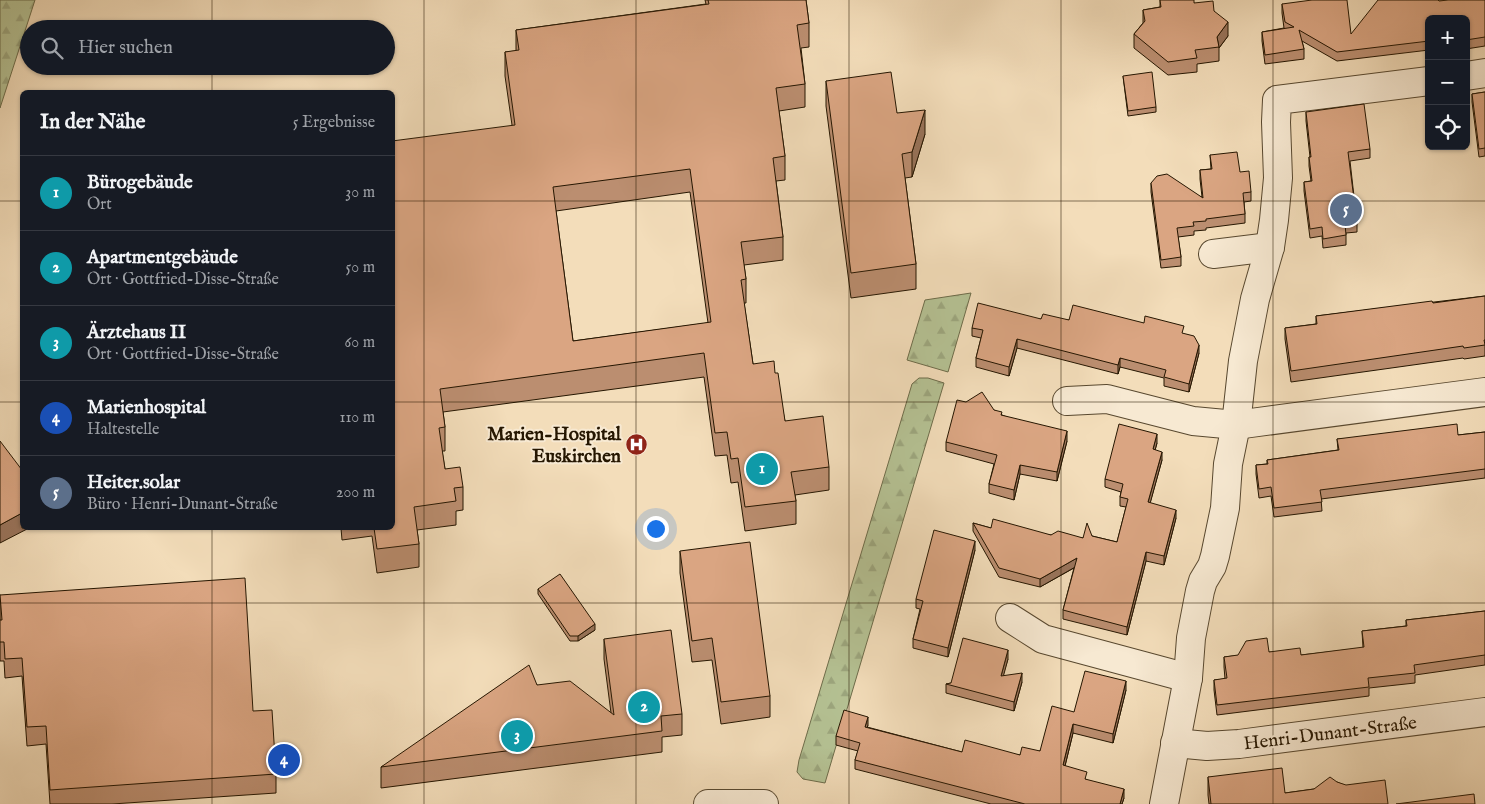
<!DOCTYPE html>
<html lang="de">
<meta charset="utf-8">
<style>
:root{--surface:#171b24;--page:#242831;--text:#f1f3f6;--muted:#9ea1a6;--line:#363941;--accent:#2563eb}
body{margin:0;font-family:"IM FELL English",serif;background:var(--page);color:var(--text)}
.controls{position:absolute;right:15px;top:15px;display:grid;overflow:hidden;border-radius:8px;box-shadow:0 1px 4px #0004}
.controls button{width:45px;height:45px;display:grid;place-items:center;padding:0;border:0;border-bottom:1px solid var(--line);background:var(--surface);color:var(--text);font:25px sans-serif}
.you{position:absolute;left:655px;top:528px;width:18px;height:18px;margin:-12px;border:4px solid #fff;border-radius:50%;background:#1a73e8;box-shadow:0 0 0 8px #1a73e833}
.badge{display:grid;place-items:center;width:32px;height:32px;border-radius:50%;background:var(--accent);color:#fff;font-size:16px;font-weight:700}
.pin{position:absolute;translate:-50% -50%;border:2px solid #fff;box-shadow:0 1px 5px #0006}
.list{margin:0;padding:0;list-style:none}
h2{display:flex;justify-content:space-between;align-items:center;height:65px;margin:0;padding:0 20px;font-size:21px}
h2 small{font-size:16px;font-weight:400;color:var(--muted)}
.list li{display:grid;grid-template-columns:32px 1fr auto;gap:15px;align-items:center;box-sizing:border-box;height:75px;padding:0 20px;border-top:1px solid var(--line)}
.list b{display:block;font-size:19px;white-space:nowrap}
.list p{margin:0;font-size:16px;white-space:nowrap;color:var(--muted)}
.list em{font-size:16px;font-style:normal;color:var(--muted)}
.icon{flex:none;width:28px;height:28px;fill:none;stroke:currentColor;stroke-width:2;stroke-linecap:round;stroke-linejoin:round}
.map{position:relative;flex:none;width:1485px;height:804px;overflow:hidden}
.search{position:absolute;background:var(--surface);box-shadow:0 1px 4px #0004;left:20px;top:20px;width:375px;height:55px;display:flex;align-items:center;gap:12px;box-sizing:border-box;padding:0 18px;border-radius:28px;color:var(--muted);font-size:19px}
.panel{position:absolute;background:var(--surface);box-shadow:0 1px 4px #0004;left:20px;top:90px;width:375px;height:440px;border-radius:8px}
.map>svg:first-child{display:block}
.forest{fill:url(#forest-firs);stroke:#6d6c4a}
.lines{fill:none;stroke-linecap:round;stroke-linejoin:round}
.minor-casing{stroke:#58482f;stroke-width:30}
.minor{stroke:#f7e9d2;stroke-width:28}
.wall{fill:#bb8e70;stroke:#251601;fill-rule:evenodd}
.shaded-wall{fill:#99745b;stroke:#251601}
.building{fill:#daa582;stroke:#251601;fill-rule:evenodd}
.grid{fill:none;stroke:#251601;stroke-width:1;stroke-opacity:0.55}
.labels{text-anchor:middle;stroke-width:4;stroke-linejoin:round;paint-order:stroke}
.poi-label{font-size:19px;font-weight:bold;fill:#251601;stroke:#f7e9d2;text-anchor:end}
.street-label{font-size:19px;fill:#251601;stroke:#f7e9d2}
</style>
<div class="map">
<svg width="1485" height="804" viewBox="0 0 1485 804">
<defs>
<pattern id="forest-firs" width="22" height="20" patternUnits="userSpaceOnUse" patternTransform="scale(1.25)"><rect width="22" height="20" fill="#b5c294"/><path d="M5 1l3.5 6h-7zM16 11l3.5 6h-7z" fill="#9ca67e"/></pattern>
</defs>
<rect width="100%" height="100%" fill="#f3ddba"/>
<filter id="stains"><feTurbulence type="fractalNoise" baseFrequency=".004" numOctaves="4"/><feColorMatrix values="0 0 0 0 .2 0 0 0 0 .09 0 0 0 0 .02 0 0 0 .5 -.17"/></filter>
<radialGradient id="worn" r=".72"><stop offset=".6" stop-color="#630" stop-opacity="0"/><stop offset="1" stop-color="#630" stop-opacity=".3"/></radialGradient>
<g class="forest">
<polygon points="0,0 35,0 0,108"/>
<polygon points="971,293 948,372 907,360 925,300"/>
<polygon points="919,378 928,378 944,383 825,783 803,779 797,772 799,760 912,384"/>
</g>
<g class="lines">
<defs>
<g id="minor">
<polyline points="1466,76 1485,73"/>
<polyline points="1213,254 1270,247"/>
<polyline points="1067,401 1107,399 1193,421 1236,425 1485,392"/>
<polyline points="1010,618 1043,639 1188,678"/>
<polyline points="1175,743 1207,746 1239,744 1485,712"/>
<polyline points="708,804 764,804"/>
<polyline points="1164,804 1188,678 1191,638 1200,591 1203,581 1212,566 1215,556 1225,508 1228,464 1236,425 1243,361 1255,299 1270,247 1274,220 1278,178 1276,122 1277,100 1429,81"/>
</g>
</defs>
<use href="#minor" class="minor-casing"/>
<use href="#minor" class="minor"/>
</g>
<g class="wall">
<path d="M705,0H806L809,23V47L801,48L805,84V107L779,111L785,156V180L776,181L783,237V260L744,265L746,279V303H744L753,364L775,373L785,421L829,467V490L795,495L796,501V524L745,531L738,482L731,483L727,455L715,456L704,377L443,412L445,427V451H442L445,469L463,487V510L456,511V525L417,530L419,544V567L377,573L372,536L342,540L341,528H392L512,125L505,76V52L516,51V30L706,4ZM690,192L708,323L573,341L556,211Z"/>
<polygon points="1160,0 1194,3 1214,11 1228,36 1219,48 1219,61 1197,64 1197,72 1168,75 1134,48 1134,34 1143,23 1143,10 1160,7"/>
<polygon points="1485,0 1485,46 1466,49 1466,19 1429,19 1429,50 1337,61 1302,41 1304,49 1304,59 1265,64 1262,41 1262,32 1284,28 1282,13 1282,4 1351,34 1439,1"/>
<polygon points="1123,76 1156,107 1156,112 1128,116"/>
<polygon points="826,81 897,113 925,134 912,177 905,178 916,264 916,289 851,298 826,106"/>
<polygon points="1485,92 1485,156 1479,157 1472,102 1472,94"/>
<polygon points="1306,112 1370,149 1370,158 1350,161 1357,223 1357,232 1346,233 1346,245 1323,248 1322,236 1310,238 1304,191 1304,182 1311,181 1309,166 1309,157 1310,157 1306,121"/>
<polygon points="1210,155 1240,172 1251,192 1251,201 1244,202 1245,214 1245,223 1206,228 1206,230 1194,231 1194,235 1178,237 1181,257 1181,266 1161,268 1151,192 1151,183 1202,197 1200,179 1200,170 1211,169"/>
<polygon points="1485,296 1485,356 1464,359 1463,358 1291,382 1285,339 1285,328 1316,324 1316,316"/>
<polygon points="1041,319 1069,320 1199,353 1189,392 1164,386 1164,378 1120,367 1118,374 1017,348 1009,376 976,367 976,358 981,338 972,336 972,328"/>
<polygon points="994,410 1002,415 1067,441 1057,481 1020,474 1014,500 989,493 989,484 994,464 946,451 946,442"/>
<polygon points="1485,432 1485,478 1321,499 1322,511 1274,517 1271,496 1259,498 1256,474 1256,465 1267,464 1267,460 1338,450 1337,439 1458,435"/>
<polygon points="1157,443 1155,450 1162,460 1150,503 1176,518 1164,565 1146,561 1127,635 1063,619 1063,610 1074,568 1040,587 999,577 973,531 973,523 991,528 1051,535 1083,538 1092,536 1117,542 1126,507 1120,506 1120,497 1121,492 1105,487 1105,479"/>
<polygon points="975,550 948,657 913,648 913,639 920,609 916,608 916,599"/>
<polygon points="680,551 770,696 770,717 721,724 712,660 692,662 680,573"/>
<polygon points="538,589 595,630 578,641 570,641 538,594"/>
<polygon points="0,595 253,711 276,774 276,793 112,804 50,804 46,744 27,746 22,676 5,678 4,661 0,661"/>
<polygon points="1485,611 1485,665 1415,675 1415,683 1369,688 1369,696 1217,715 1214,690 1214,680 1225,679 1224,667 1224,657 1269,652 1301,655 1363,648 1362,631 1406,626 1406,620"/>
<polygon points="604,639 682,714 682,735 662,737 662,752 381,788 381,767 537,685 611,713 604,659"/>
<polygon points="1008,659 1003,675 1022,682 1014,711 946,693 946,684 951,683"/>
<polygon points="1126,690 1113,743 1073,733 1065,766 1087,780 1124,798 1122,804 991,804 855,769 855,760 858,751 836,745 836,736 868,725 867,727 962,752 1020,755 1040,751 1074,712"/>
<polygon points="1208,777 1285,793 1314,789 1337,782 1388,804 1209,804 1208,795"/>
</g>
<g class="shaded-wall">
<polygon points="1228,22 1228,36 1219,48 1217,37"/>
<polygon points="925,110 925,134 912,177 912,152"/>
<polygon points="1017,339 1017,348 1009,376 1009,367"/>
<polygon points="1199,345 1199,353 1189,392 1189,384"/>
<polygon points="1120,358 1120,367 1118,374 1118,365"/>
<polygon points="1067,431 1067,441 1057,481 1057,472"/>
<polygon points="1157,434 1157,443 1153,458 1153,449"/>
<polygon points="1162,452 1162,460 1148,511 1148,502"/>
<polygon points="1020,465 1020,474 1014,500 1014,490"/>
<polygon points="1176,510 1176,518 1164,565 1164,556"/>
<polygon points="22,513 22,528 29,528 0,543 0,525"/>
<polygon points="975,541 975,550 948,657 948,648"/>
<polygon points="1146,552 1146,561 1127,635 1127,627"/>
<polygon points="1077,558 1077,566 1040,587 1040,579"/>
<polygon points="595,624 595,630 578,641 578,636"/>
<polygon points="1008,650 1008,659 1001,685 1001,676"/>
<polygon points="1022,673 1022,682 1014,711 1014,702"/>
<polygon points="1126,681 1126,690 1113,743 1113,734"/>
<polygon points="868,717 868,725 865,735 865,727"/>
<polygon points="1073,724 1073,733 1063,774 1063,765"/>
<polygon points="1124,789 1124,798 1122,804 1120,804"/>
</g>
<g class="building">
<path d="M708,0H806L809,23L797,25L805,84L776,88L785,156L773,158L783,237L741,242L746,279L741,280L753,364L774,361L775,373H778L785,421L823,416L829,467L791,472L796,501L745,507L738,458L731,459L727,432L715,433L704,353L440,389L445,427L439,428L445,469L460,467L463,487L454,488L456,501L414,507L419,544L377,549L374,528H392V141L515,125L505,52L519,50L516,30L709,4ZM690,169L711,322L573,341L553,187Z"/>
<polygon points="1160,0 1194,0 1194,3 1213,1 1214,11 1228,22 1217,37 1219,47 1195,50 1197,58 1168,62 1134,34 1145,21 1143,10 1161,7"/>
<polygon points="1312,0 1347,0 1351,34 1378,0 1438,0 1439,1 1448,0 1485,0 1485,37 1466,40 1466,19 1429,19 1429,41 1337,52 1299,30 1304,49 1265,55 1262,32 1294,27 1285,22 1282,4"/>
<polygon points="891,72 897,113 925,110 912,152 902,154 916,264 851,273 826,81"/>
<polygon points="1152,72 1156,107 1128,111 1123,76"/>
<polygon points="1485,92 1485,148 1479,149 1472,94"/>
<polygon points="1364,104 1370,149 1348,152 1357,223 1345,224 1346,235 1323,239 1322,227 1310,229 1304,182 1312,181 1309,157 1311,157 1306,112"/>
<polygon points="1237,152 1240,172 1249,171 1251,192 1243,193 1245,214 1206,219 1206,221 1193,222 1194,226 1177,228 1181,257 1161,260 1151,183 1157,176 1167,174 1203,198 1200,170 1212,169 1210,155"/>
<polygon points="1485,296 1485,340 1484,340 1485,345 1464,348 1463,346 1291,371 1285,328 1317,324 1316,316 1432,301 1433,303"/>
<polygon points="978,303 1041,319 1043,314 1069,320 1073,305 1144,323 1145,316 1184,326 1182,333 1194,336 1199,345 1189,384 1164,377 1166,370 1120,358 1118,365 1017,339 1009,367 976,358 983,330 972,328"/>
<polygon points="982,392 994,410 1002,412 1001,415 1067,431 1057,472 1020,465 1014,490 989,484 997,455 946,442 957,400 966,402"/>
<polygon points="1119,424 1157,434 1153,449 1162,452 1148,502 1176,510 1164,556 1146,552 1127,627 1063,610 1077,558 1040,579 999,568 973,523 991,528 993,519 1051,535 1058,531 1083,538 1087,523 1092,536 1117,542 1128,499 1120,497 1123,484 1105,479"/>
<polygon points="1457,424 1458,435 1485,432 1485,469 1320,490 1322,502 1274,508 1271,487 1259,489 1256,465 1268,464 1267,460 1339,450 1337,439"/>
<polygon points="0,441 22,470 22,513 0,525"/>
<polygon points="934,530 975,541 948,648 913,639 923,601 916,599"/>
<polygon points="750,542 770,696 721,702 712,638 692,641 680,551"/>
<polygon points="560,574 595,624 578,636 570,636 538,589"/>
<polygon points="245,578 253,711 272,710 276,774 50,790 46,726 27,727 22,658 5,659 4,642 0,642 0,620 2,620 0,595"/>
<polygon points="1485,611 1485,655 1414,665 1415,673 1368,678 1369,687 1217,705 1214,680 1227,678 1224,657 1238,655 1246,641 1267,638 1269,652 1300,648 1301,655 1364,647 1362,631 1407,626 1406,620"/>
<polygon points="671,630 682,714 661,716 662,731 381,767 529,665 537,685 570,681 614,715 604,639"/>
<polygon points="963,638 1008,650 1001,676 1022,673 1014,702 946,684 951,683"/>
<polygon points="1085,671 1126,681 1113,734 1073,724 1063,765 1087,772 1085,779 1124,789 1120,804 1025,804 855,760 860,743 836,736 844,710 868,717 865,727 962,752 965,740 1020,755 1022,747 1040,751 1052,706 1074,712"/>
<polygon points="1282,768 1285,793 1314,789 1330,777 1337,782 1346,785 1385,780 1388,804 1211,804 1208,777"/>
<polygon points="1474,794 1475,804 1396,804"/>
</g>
<path class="grid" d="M212,0V29M424,0V804M636,0V804M849,0V804M1061,0V804M1273,0V804M212,66V92M0,201H22M392,201H1485M0,402H22M392,402H1485M212,528V804M0,603H1485"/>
<defs>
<symbol id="hospital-disc" viewBox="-11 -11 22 22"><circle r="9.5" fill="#8f2418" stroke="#f7e9d2"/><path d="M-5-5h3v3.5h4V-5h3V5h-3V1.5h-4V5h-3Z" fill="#fff"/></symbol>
</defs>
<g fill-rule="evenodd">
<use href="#hospital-disc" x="624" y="432" width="25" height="25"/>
</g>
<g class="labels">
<g class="poi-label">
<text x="621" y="440">Marien-Hospital<tspan x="621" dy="22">Euskirchen</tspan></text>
</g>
<g class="street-label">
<text transform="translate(1330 732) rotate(-7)" y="7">Henri-Dunant-Straße</text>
</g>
</g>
<rect width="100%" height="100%" filter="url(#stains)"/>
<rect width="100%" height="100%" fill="url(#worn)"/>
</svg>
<div class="controls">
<button>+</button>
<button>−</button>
<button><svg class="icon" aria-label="locate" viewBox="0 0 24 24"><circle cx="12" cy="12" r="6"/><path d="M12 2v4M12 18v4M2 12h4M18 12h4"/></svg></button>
</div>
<div class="you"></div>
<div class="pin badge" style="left:762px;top:469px;background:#0f9aa8">1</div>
<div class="pin badge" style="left:644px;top:707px;background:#0f9aa8">2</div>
<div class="pin badge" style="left:517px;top:736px;background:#0f9aa8">3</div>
<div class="pin badge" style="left:284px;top:760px;background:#1a4fb4">4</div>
<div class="pin badge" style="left:1346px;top:210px;background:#5c6f8a">5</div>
<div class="search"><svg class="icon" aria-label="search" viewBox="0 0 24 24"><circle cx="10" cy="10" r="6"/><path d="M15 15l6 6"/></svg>Hier suchen</div>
<section class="panel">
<h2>In der Nähe<small>5 Ergebnisse</small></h2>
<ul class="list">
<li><span class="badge" style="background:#0f9aa8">1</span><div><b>Bürogebäude</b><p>Ort</p></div><em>30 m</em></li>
<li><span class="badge" style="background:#0f9aa8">2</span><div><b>Apartmentgebäude</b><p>Ort · Gottfried-Disse-Straße</p></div><em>50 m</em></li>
<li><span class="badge" style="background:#0f9aa8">3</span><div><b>Ärztehaus II</b><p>Ort · Gottfried-Disse-Straße</p></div><em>60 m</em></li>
<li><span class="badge" style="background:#1a4fb4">4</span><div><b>Marienhospital</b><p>Haltestelle</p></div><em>110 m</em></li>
<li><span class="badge" style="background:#5c6f8a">5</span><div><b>Heiter.solar</b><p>Büro · Henri-Dunant-Straße</p></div><em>200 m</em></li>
</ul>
</section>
</div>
